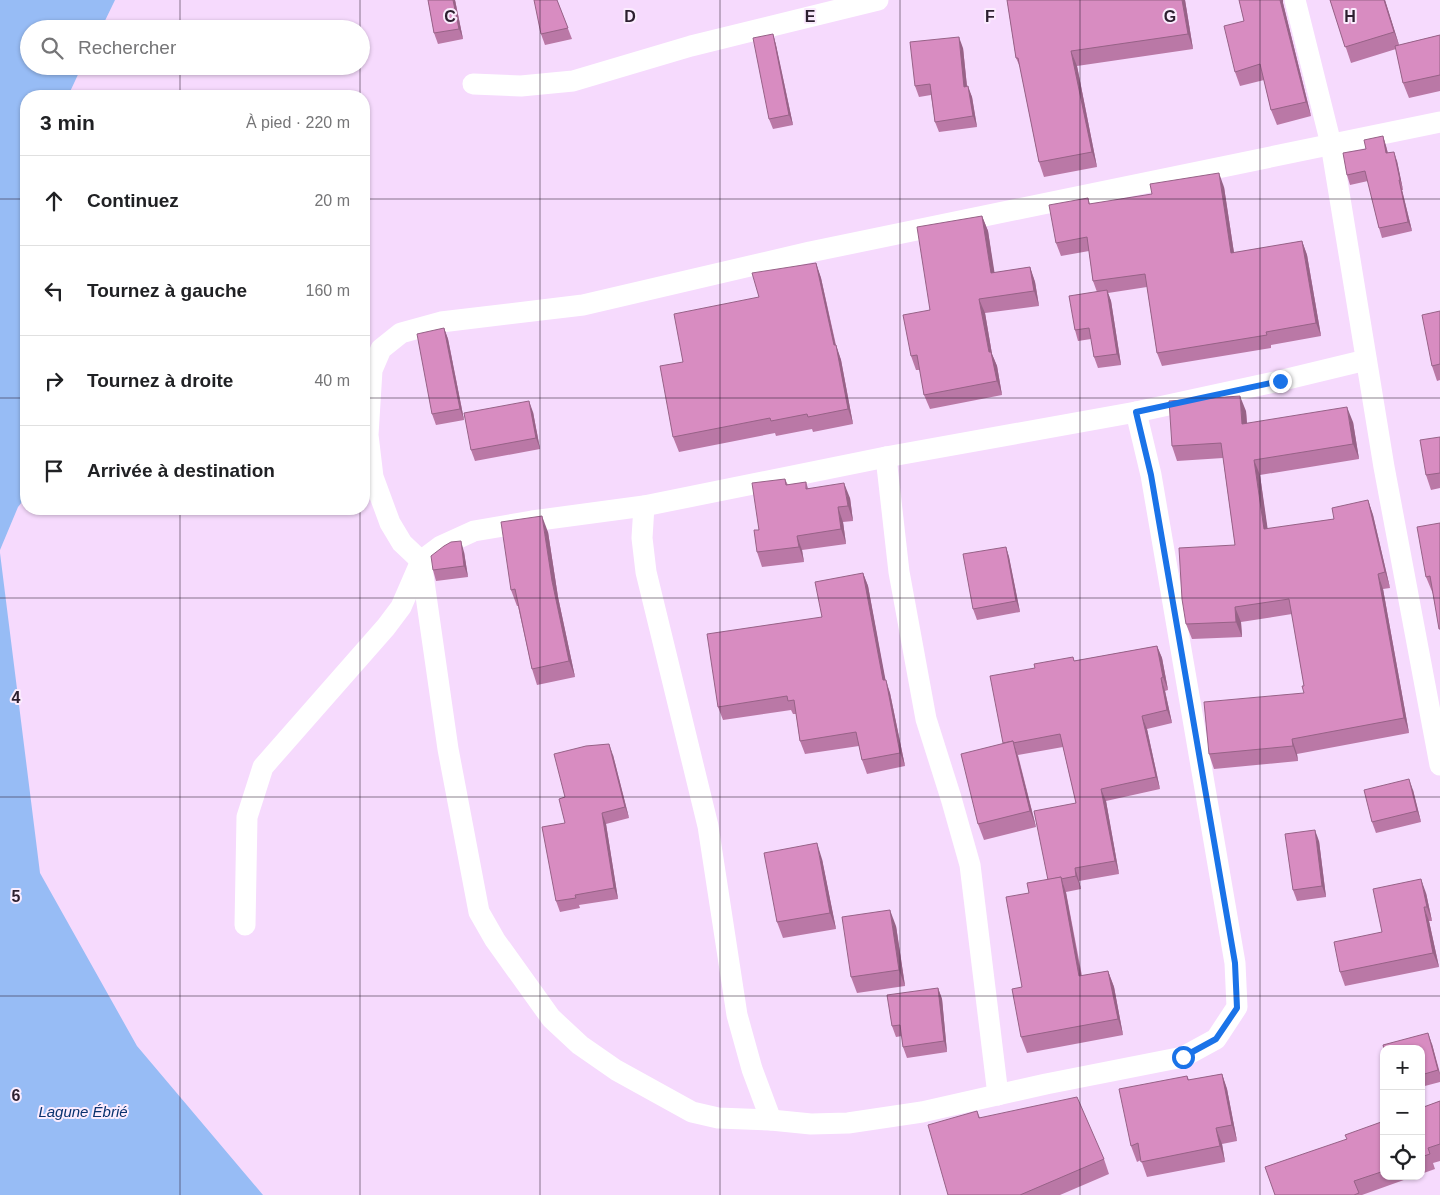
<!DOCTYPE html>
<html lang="fr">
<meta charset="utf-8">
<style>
:root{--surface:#fff;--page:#f2f2f2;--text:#202124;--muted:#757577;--line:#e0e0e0}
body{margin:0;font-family:Arial,sans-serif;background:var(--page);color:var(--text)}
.controls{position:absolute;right:15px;bottom:15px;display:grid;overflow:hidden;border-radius:10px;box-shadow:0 1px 4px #0004}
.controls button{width:45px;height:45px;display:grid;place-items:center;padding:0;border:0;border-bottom:1px solid var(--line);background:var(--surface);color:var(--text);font:25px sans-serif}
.stop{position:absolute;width:15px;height:15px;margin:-11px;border:4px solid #1a73e8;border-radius:50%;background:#fff}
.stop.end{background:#1a73e8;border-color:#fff;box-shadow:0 1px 5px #0008}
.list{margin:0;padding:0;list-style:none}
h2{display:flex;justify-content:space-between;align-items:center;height:65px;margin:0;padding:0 20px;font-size:21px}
h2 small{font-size:16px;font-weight:400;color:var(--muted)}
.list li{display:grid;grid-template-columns:32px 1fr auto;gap:15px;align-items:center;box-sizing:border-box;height:90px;padding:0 20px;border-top:1px solid var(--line)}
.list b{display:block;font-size:19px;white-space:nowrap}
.list em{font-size:16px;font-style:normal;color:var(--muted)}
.icon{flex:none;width:28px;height:28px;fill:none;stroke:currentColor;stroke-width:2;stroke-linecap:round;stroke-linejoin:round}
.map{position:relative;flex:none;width:1440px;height:1195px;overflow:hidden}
.search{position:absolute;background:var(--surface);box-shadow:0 1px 4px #0004;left:20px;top:20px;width:350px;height:55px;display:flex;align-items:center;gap:12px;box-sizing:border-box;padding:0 18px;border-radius:28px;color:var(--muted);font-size:19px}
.panel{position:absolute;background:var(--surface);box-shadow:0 1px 4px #0004;left:20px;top:90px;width:350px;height:425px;border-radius:20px}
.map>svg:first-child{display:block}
.water{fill:#97bcf5}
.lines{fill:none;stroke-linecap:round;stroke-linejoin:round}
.minor{stroke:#fff;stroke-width:21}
.wall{fill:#ba78a6}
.shaded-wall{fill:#976287}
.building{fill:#d88cc1;stroke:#976287}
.route{stroke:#1a73e8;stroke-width:6}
.grid{fill:none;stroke:#2c1f2f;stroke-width:1;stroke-opacity:0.55}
.labels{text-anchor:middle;stroke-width:4;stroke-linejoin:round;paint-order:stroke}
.water-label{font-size:15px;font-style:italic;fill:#09326f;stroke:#fbecfe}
.grid-label{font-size:16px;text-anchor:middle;font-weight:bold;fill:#2c1f2f;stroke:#fbecfe;stroke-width:4;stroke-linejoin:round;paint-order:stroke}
</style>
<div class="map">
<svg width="1440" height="1195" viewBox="0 0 1440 1195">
<rect width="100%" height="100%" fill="#f6dafd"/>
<g class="water">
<polygon points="0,0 115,0 101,29 29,29 29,66 82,66 68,96 26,96 26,497 18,507 0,550"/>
<polygon points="0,553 40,873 137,1046 263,1195 0,1195"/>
</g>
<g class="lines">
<g class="minor">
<polyline points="1295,0 1331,144 1384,467 1440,765"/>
<polyline points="473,84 521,86 573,81 691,46 878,0"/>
<polyline points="1136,412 1151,475 1235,963 1237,1007 1216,1039 1183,1057 1046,1084 922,1112 848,1123 811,1124 771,1120 718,1118 692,1112 616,1070 580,1045 551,1018 495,940 479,912 448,749 421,561 402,543 390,523 373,477 368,435 372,370 381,349 401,333 441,322 583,305 810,252 1440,122"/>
<polyline points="886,457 899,572 926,719 951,798 970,865 998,1095"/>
<polyline points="644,506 642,538 646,572 708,826 737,1015 752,1069 771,1120"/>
<polyline points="245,925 247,817 263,767 386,627 401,607 421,561 441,546 474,531 532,521 644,506 886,457 1136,412 1279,381 1366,360"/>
</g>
</g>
<g class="wall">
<polygon points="428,0 455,0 463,39 438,44 434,33"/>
<polygon points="557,0 572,39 545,45 541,34"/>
<polygon points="1007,0 1185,0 1193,49 1077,66 1097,167 1044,177 1039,162 1020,67 1016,58"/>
<polygon points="1239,0 1283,0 1283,3 1311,116 1277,125 1271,110 1264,80 1240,86 1235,72 1244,21"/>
<polygon points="1330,0 1385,0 1399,45 1440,35 1440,91 1409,98 1403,83 1396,49 1351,63"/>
<polygon points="773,34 776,45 793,125 773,129 769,119"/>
<polygon points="963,48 967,86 972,97 977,127 939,132 935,122 931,95 919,97 915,86"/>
<polygon points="1383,136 1386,146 1388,153 1397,161 1403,190 1402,190 1412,231 1382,238 1379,228 1368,181 1350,185 1347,175 1366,149"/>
<polygon points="1224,187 1234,253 1302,241 1307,255 1321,336 1271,345 1271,348 1162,366 1157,353 1147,287 1108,293 1111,301 1121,365 1098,368 1094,357 1091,339 1078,341 1075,330 1097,292 1093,281 1089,251 1061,256 1056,243 1088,198 1090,204"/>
<polygon points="982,216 988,231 994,273 1030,267 1035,282 1039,306 985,313 992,354 997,366 1002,395 930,409 924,395 920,370 916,370 911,356 930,310"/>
<polygon points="816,263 821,278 836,345 841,360 853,424 813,432 812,429 776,436 775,433 679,452 673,437 683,362 759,297"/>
<polygon points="1440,311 1440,380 1437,381 1432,366"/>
<polygon points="444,328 448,339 464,420 436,425 432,414"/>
<polygon points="1246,411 1247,423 1353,422 1359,459 1260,475 1267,529 1334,519 1368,500 1373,515 1390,588 1383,589 1409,733 1297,754 1298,761 1214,769 1209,754 1304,693 1304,686 1292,614 1241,622 1242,637 1192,639 1186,624 1235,545 1223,458 1177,461 1172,446"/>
<polygon points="533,412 540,449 475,461 471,450"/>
<polygon points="1440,437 1440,488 1431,490 1426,475"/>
<polygon points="785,479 788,485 806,482 808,488 850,498 853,521 843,522 846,544 802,550 804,562 762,567 757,552"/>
<polygon points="1440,523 1440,630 1433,594 1426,577"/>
<polygon points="548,532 558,597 575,677 537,685 532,669 518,606 517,606 511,590"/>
<polygon points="1006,547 1009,557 1020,612 977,620 973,609"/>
<polygon points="464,552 468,577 436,581 433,570"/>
<polygon points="863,573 868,586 885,680 890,693 905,766 867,774 862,760 859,746 805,754 800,741 796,714 793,714 791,710 723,720 718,707 822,617"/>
<polygon points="1157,646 1162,658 1168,690 1165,691 1172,723 1147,729 1160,789 1106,801 1119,874 1079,881 1081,889 1066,892 1082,976 1108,971 1114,987 1123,1035 1027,1053 1021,1037 1022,987 1029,893 1048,880 1076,803 1063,747 1018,755 1036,827 984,840 978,824 1003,743 1074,661"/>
<polygon points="613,755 629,818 606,824 618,899 579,905 580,908 560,912 556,901 565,823 565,797"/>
<polygon points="1413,790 1421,822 1376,833 1372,822"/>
<polygon points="1319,841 1326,897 1297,901 1293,890"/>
<polygon points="822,859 836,929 783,938 777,922"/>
<polygon points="1426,893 1432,921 1429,921 1439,967 1345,986 1340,972 1382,932"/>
<polygon points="896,926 905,986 857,993 851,977"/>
<polygon points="938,988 942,999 947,1052 907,1058 903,1047 902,1036 896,1037 892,1026"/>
<polygon points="1432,1044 1440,1073 1440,1082 1421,1087 1421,1049"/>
<polygon points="1222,1074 1227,1089 1237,1141 1222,1144 1225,1162 1147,1177 1141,1160 1137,1162 1131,1146 1187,1076 1189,1080"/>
<polygon points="1440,1101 1440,1161 1433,1163 1435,1169 1421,1174 1421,1108"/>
<polygon points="977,1111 980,1118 1104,1159 1109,1174 1060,1195 948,1195"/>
<polygon points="1384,1121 1384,1176 1415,1176 1362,1195 1275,1195 1347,1139"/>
</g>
<g class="shaded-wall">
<polygon points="453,0 455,0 463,39 459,29"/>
<polygon points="1182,0 1185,0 1193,49 1188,34"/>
<polygon points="1280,0 1283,0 1283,3 1311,116 1306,102"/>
<polygon points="1384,0 1385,0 1400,48 1394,32"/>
<polygon points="773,34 776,45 793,125 789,115"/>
<polygon points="959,37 963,48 968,97 964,87"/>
<polygon points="1071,51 1077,66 1097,167 1092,152"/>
<polygon points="968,86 972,97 977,127 973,116"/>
<polygon points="1383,136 1386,146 1390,163 1386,153"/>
<polygon points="1394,152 1397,161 1403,190 1400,180"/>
<polygon points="1219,173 1224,187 1236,266 1231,253"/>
<polygon points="1399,180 1402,190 1412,231 1408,222"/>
<polygon points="982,216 988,231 997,288 991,273"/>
<polygon points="1302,241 1307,255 1321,336 1316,323"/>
<polygon points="816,263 821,278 837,352 836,345 841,360 853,424 848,409"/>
<polygon points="1030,267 1035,282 1039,306 1034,291"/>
<polygon points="1107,290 1111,301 1121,365 1117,354"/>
<polygon points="979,299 985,313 992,354 997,366 1002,395 997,381 989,352"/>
<polygon points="444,328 448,339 464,420 460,409"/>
<polygon points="1240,396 1246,411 1248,439 1242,424"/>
<polygon points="529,401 533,412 540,449 536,438"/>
<polygon points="1347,407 1353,422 1359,459 1353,444"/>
<polygon points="1254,460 1260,475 1270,545 1264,529"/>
<polygon points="844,483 850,498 853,521 848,506"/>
<polygon points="1368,500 1373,515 1390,588 1385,572"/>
<polygon points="838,507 843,522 846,544 841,529"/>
<polygon points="542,516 548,532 558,597 575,677 569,661 552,581"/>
<polygon points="797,536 802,550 804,562 799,547"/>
<polygon points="461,541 464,552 468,577 464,566"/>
<polygon points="1006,547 1009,557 1020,612 1016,601"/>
<polygon points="863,573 868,586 888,693 883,680"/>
<polygon points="1378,574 1383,589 1409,733 1404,718"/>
<polygon points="1235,607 1241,622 1242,637 1236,622"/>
<polygon points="1157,646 1162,658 1168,690 1163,677"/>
<polygon points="1161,678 1165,691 1172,723 1167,710"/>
<polygon points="886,680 890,693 905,766 900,753"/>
<polygon points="1142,716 1147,729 1160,789 1156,777"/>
<polygon points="1292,739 1297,754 1298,761 1293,746"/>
<polygon points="1013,741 1018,757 1036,827 1030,811"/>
<polygon points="609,744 613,755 629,818 625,807"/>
<polygon points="1409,779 1413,790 1421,822 1417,811"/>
<polygon points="1101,789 1106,801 1119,874 1115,861"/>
<polygon points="602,813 606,824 618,899 614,888"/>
<polygon points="1315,830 1319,841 1326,897 1322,886"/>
<polygon points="817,843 822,859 836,929 830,913"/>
<polygon points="1075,868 1079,881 1081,889 1076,876"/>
<polygon points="1061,877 1066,893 1084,992 1079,976"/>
<polygon points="1421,879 1426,893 1432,921 1427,907"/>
<polygon points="1424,907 1429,921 1439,967 1433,953"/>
<polygon points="890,910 896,926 905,986 899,970"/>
<polygon points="1108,971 1114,987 1123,1035 1118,1019"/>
<polygon points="938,988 942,999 947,1052 944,1041"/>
<polygon points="1428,1033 1432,1044 1440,1075 1438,1070"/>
<polygon points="1222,1074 1227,1089 1237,1141 1232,1125"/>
<polygon points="1216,1128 1222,1144 1225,1162 1220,1146"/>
</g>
<g class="building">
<polygon points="428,0 453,0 459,29 434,33"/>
<polygon points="534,0 557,0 568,28 541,34"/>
<polygon points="1007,0 1182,0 1188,34 1071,51 1092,152 1039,162 1018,58 1016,58"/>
<polygon points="1239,0 1280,0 1306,102 1271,110 1260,64 1235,72 1224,26 1244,21"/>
<polygon points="1330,0 1384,0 1394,32 1345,47"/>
<polygon points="773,34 789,115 769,119 753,38"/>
<polygon points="1440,35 1440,75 1403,83 1395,46"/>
<polygon points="959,37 964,87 968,86 973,116 935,122 930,84 915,86 910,42"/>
<polygon points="1383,136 1386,153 1394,152 1400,180 1399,180 1408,222 1379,228 1365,171 1347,175 1343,153 1366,149 1364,140"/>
<polygon points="1219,173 1231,253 1302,241 1316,323 1266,332 1267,335 1157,353 1145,274 1093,281 1087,237 1056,243 1049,205 1088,198 1089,204 1152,194 1150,184"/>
<polygon points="982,216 991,273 1030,267 1034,291 979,299 989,352 991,352 997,381 924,395 917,355 911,356 903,315 930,310 917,227"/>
<polygon points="816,263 834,345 836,345 848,409 808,417 807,414 771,421 770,418 673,437 660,366 683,362 674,314 759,297 752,273"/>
<polygon points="1107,290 1117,354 1094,357 1089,328 1075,330 1069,296"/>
<polygon points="1440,311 1440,364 1432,366 1422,315"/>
<polygon points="444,328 460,409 432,414 417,334"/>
<polygon points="1240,396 1242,424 1347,407 1353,444 1254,460 1264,529 1334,519 1332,508 1368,500 1385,572 1378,574 1404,718 1292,739 1293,746 1209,754 1204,702 1304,693 1302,686 1304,686 1289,599 1235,607 1236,622 1186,624 1182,599 1179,548 1235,545 1221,443 1172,446 1169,401"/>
<polygon points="529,401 536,438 471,450 464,413"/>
<polygon points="1440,437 1440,473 1426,475 1420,440"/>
<polygon points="785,479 786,485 806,482 806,489 844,483 848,506 838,507 841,529 797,536 799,547 757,552 754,530 759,530 752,483"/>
<polygon points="542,516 552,581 569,661 532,669 515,589 511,590 501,522"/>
<polygon points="1440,523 1440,629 1439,629 1430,576 1426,577 1417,527"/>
<polygon points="461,541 464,566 433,570 431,556 444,546 451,542"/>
<polygon points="1006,547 1016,601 973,609 963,554"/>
<polygon points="863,573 883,680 886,680 900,753 862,760 856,732 800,741 794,700 788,701 787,696 718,707 707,634 822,617 815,582"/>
<polygon points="1157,646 1163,677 1161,678 1167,710 1142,716 1156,777 1101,789 1115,861 1075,868 1076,876 1061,879 1061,877 1048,880 1034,811 1076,803 1060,734 1013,743 1013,741 1003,743 990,676 1035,668 1034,664 1073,657 1074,661"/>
<polygon points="1013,741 1030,811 978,824 961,754"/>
<polygon points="609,744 625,807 602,813 614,888 575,895 576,898 556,901 542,827 565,823 559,799 565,797 554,754 586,746"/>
<polygon points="1409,779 1417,811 1372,822 1364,790"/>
<polygon points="1315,830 1322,886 1293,890 1285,834"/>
<polygon points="817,843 830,913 777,922 764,853"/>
<polygon points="1061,877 1079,976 1108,971 1118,1019 1021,1037 1012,989 1022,987 1006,897 1029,893 1027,883"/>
<polygon points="1421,879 1427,907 1424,907 1433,953 1340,972 1334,942 1382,932 1373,889"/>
<polygon points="890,910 899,970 851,977 842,917"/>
<polygon points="938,988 944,1041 903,1047 900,1025 892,1026 887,995"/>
<polygon points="1428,1033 1438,1070 1421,1075 1421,1049 1384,1049 1383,1045"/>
<polygon points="1222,1074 1232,1125 1216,1128 1220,1146 1141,1162 1138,1143 1131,1146 1119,1089 1187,1076 1188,1080"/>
<polygon points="1077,1097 1104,1159 1020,1195 948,1195 928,1125 977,1111 979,1118"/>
<polygon points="1440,1101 1440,1144 1428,1148 1430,1154 1421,1157 1421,1108"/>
<polygon points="1384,1121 1384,1171 1354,1181 1359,1193 1354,1195 1275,1195 1265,1167 1347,1139 1345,1135"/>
</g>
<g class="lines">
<polyline class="route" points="1183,1057 1216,1039 1237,1008 1235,963 1151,475 1136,412 1280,381"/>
</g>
<path class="grid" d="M180,0V29M360,0V29M540,0V1195M720,0V1195M900,0V1195M1080,0V1195M1260,0V1195M180,66V96M360,66V96M0,199H26M364,199H1440M0,398H26M364,398H1440M180,509V1195M360,509V1195M0,598H1440M0,797H1440M0,996H1440"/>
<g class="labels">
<g class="water-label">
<text x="83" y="1117">Lagune Ébrié</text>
</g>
</g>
<g class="grid-label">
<text x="450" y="22">C</text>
<text x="630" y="22">D</text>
<text x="810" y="22">E</text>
<text x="990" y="22">F</text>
<text x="1170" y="22">G</text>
<text x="1350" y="22">H</text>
<text x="16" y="703">4</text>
<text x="16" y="902">5</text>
<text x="16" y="1101">6</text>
</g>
</svg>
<div class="controls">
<button>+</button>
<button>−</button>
<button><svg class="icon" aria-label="locate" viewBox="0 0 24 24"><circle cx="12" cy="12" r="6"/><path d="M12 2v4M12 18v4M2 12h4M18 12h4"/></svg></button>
</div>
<div class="stop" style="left:1183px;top:1057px"></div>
<div class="stop end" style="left:1280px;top:381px"></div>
<div class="search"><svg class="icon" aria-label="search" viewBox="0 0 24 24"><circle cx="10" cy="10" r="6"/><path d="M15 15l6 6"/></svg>Rechercher</div>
<section class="panel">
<h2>3 min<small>À pied · 220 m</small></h2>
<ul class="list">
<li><svg class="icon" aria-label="ahead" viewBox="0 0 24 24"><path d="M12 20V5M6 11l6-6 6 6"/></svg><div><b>Continuez</b></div><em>20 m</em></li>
<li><svg class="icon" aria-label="left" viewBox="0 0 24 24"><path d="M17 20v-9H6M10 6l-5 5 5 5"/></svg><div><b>Tournez à gauche</b></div><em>160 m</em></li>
<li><svg class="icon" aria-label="right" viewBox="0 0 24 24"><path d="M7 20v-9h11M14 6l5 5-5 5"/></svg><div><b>Tournez à droite</b></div><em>40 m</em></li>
<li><svg class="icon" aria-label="arrive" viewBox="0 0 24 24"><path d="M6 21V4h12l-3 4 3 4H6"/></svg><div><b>Arrivée à destination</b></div></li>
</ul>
</section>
</div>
